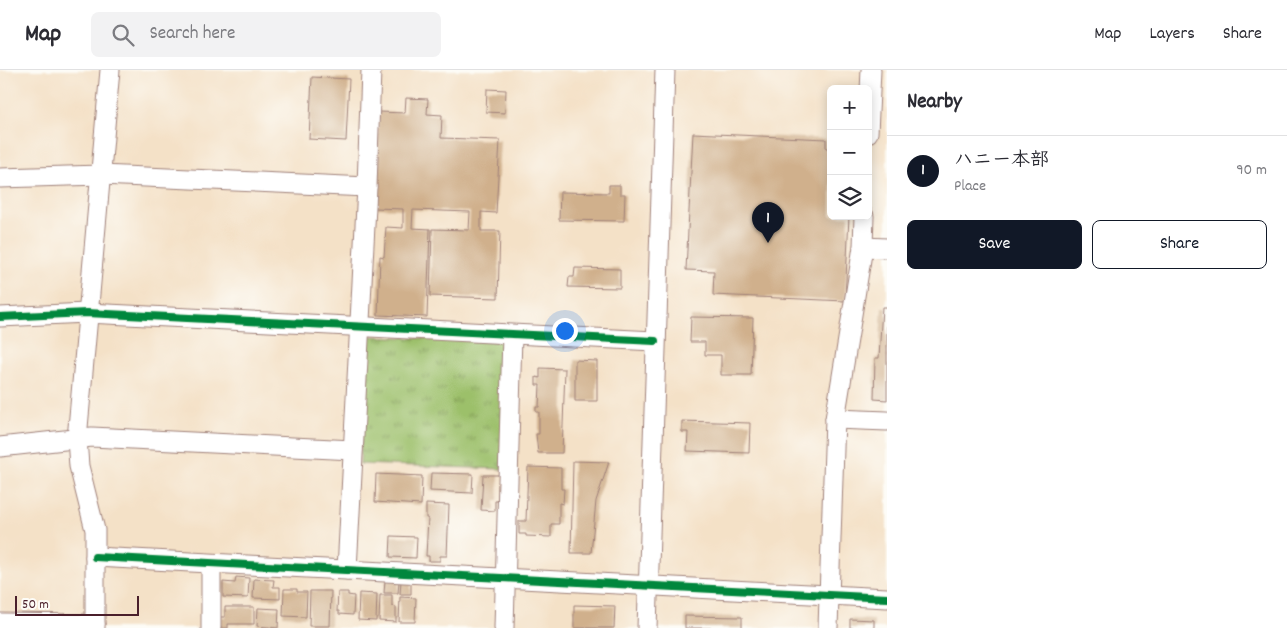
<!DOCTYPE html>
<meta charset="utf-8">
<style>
:root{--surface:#fff;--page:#f2f2f3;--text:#2b2b33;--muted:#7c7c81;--line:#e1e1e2;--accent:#111827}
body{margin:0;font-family:Dekko,"Klee One",sans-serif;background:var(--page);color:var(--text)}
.controls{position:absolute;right:15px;top:15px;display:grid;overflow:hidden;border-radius:8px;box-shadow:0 2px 12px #0003}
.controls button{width:45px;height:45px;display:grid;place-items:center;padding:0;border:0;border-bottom:1px solid var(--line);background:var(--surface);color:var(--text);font:25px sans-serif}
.scale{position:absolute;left:15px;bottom:12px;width:124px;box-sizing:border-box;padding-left:5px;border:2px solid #4a1f2b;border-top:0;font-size:14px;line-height:18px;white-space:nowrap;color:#4a1f2b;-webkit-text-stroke:4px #fdfcf7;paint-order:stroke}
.you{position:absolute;left:564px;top:260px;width:18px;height:18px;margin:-12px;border:4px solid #fff;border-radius:50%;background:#1a73e8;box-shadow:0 0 0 8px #1a73e833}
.badge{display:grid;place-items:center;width:32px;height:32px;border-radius:50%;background:var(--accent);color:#fff;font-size:16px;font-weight:700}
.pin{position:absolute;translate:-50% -41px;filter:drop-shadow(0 1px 2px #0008)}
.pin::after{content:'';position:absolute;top:26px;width:18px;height:15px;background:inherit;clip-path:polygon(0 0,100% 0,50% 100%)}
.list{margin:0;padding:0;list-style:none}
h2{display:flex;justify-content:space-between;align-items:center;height:65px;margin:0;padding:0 20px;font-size:21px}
h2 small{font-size:16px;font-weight:400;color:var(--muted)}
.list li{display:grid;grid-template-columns:32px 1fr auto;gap:15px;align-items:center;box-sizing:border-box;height:70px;padding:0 20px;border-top:1px solid var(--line)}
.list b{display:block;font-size:19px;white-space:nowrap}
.list p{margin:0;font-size:16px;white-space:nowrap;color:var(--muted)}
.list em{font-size:16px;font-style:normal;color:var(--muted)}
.actions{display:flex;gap:10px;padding:15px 20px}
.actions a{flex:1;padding:11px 0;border:1px solid var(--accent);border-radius:8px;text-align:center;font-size:18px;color:var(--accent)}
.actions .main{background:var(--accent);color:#fff}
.icon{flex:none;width:28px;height:28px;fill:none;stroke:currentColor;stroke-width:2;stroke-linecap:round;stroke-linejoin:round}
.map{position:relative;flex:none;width:887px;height:558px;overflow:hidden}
header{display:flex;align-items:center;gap:30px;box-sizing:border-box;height:70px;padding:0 25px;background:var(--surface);border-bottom:1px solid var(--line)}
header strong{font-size:24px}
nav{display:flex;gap:28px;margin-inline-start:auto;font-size:18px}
.search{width:350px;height:45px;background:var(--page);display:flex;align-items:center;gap:12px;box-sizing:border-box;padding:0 18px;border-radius:8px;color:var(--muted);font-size:19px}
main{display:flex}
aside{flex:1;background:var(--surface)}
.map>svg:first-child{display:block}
.grass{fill:url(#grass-tufts);stroke:#73704a}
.building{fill:#d0b08c}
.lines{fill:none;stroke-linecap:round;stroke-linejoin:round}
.minor-casing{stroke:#9f8079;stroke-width:21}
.minor{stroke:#fff;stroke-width:19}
.cycleway-casing{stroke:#fdfcf7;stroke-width:11}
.cycleway{stroke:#00873e;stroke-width:8}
</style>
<header>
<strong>Map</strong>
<div class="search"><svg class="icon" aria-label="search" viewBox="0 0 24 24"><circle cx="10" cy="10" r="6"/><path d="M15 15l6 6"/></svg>Search here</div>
<nav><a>Map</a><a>Layers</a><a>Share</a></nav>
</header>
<main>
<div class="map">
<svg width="887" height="558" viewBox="0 0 887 558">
<defs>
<pattern id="grass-tufts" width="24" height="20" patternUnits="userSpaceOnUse" patternTransform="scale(1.25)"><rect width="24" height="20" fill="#9cc06a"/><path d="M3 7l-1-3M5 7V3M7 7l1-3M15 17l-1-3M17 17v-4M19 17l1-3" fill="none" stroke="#819b57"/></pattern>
</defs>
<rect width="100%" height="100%" fill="#fdfcf7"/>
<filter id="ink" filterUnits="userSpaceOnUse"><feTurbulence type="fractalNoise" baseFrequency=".02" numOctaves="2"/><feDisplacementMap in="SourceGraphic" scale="10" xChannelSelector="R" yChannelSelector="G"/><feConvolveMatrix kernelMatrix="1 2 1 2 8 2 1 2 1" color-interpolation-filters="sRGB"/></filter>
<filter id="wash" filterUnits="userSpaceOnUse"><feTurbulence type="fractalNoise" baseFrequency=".0096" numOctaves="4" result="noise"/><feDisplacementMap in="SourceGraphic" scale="20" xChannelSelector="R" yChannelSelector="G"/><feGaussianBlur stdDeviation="1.12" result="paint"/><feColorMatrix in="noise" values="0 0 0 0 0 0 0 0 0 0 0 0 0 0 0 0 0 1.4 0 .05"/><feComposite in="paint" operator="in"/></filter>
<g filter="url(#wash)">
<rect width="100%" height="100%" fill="#f4e1c7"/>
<polygon class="grass" points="366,266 500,271 506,277 502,399 360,394"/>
<g id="blocks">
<g class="building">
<polygon points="312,7 349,9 346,71 309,69"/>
<polygon points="487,19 506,20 505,43 486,42"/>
<polygon points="406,28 428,29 427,44 442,45 441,68 500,70 496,143 481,142 481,161 500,161 498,228 430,226 432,159 469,160 470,142 413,140 412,158 430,159 427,247 378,245 380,186 384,187 386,157 403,158 403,139 375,138 379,42 405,43"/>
<polygon points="693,63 826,69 826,78 831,78 831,146 849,146 845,231 713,225 714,201 686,200"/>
<polygon points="609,115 620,115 620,124 625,124 624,151 559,150 560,122 609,123"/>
<polygon points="575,198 620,199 620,218 568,217 569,207 574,207"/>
<polygon points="882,237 887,237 887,330 874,329 875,288 879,288"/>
<polygon points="691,247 753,248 751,305 721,305 721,285 705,285 705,272 690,272"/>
<polygon points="575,290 597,291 597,331 575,331"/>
<polygon points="540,298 565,299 562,383 538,383 536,364 539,364 539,342 536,342 536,337 539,337 540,315 536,315 536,307 540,308"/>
<polygon points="682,351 750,353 749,383 687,381 688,362 682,362"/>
<polygon points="573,391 609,392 596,431 591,483 571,483"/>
<polygon points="528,397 561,398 561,419 564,419 563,434 559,433 559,454 551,454 551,467 526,466 526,464 519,464 519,451 526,451"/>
<polygon points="431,403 473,404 472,423 430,421"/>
<polygon points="376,404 422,406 421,435 375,432"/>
<polygon points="483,405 499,405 498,431 495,431 495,441 481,440"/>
<polygon points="426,434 449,435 447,486 440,486 440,491 429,491 429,486 426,486 428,448 426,448"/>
<polygon points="391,466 417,467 416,488 390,487"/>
<polygon points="236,507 249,508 248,528 223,527 223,512 235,513"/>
<polygon points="254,509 274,510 273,517 280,517 280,529 253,528"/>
<polygon points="385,511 399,511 398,523 384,523"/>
<polygon points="401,511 411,511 411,524 400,524"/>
<polygon points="284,519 297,519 297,522 307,522 306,547 283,546"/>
<polygon points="310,521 331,521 330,556 309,556"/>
<polygon points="338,522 348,522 348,525 354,526 353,545 339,544 339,541 337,541"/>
<polygon points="359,523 377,524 376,551 358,550"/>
<polygon points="380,525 392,525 392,536 396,537 396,552 379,551"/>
<polygon points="400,527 416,528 415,552 399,552"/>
<polygon points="574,535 615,536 614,558 574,558"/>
<polygon points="225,537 254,537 254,554 228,554 228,558 220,558 220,547 225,547"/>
<polygon points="258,538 279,539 278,558 257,556"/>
<polygon points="685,546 742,547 742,558 685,558"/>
<polygon points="850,549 874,550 874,558 850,558"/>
</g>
</g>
</g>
<g filter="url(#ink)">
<use href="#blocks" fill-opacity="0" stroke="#9f8079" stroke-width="1"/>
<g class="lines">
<defs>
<g id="minor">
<polyline points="868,63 871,0"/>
<polyline points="0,108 101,105 367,117"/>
<polyline points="863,177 887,178"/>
<polyline points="0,247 87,243 655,271"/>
<polyline points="835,349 887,351"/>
<polyline points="0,377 92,367 353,380"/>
<polyline points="95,487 887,528"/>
<polyline points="347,500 367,117 371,0"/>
<polyline points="0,553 95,554"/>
<polyline points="95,558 95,460 79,396 77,369 110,0"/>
<polyline points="211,558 211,494"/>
<polyline points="504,558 512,265"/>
<polyline points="647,558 665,0"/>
<polyline points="828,558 835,349 863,177 864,146"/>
</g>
</defs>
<use href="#minor" class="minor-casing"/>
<use href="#minor" class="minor"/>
<defs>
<g id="cycleway">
<polyline points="0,247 87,243 655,271"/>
<polyline points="95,487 887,528"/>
</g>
</defs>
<use href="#cycleway" class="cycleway-casing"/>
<use href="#cycleway" class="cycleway"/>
</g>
</g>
</svg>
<div class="controls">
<button>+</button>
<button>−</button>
<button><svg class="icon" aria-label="layers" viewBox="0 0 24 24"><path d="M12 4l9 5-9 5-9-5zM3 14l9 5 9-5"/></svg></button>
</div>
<div class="scale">50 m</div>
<div class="you"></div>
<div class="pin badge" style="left:768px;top:173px">1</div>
</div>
<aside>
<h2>Nearby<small></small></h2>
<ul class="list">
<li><span class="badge">1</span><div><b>ハニー本部</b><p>Place</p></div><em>90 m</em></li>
</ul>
<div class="actions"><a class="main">Save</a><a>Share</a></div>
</aside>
</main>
